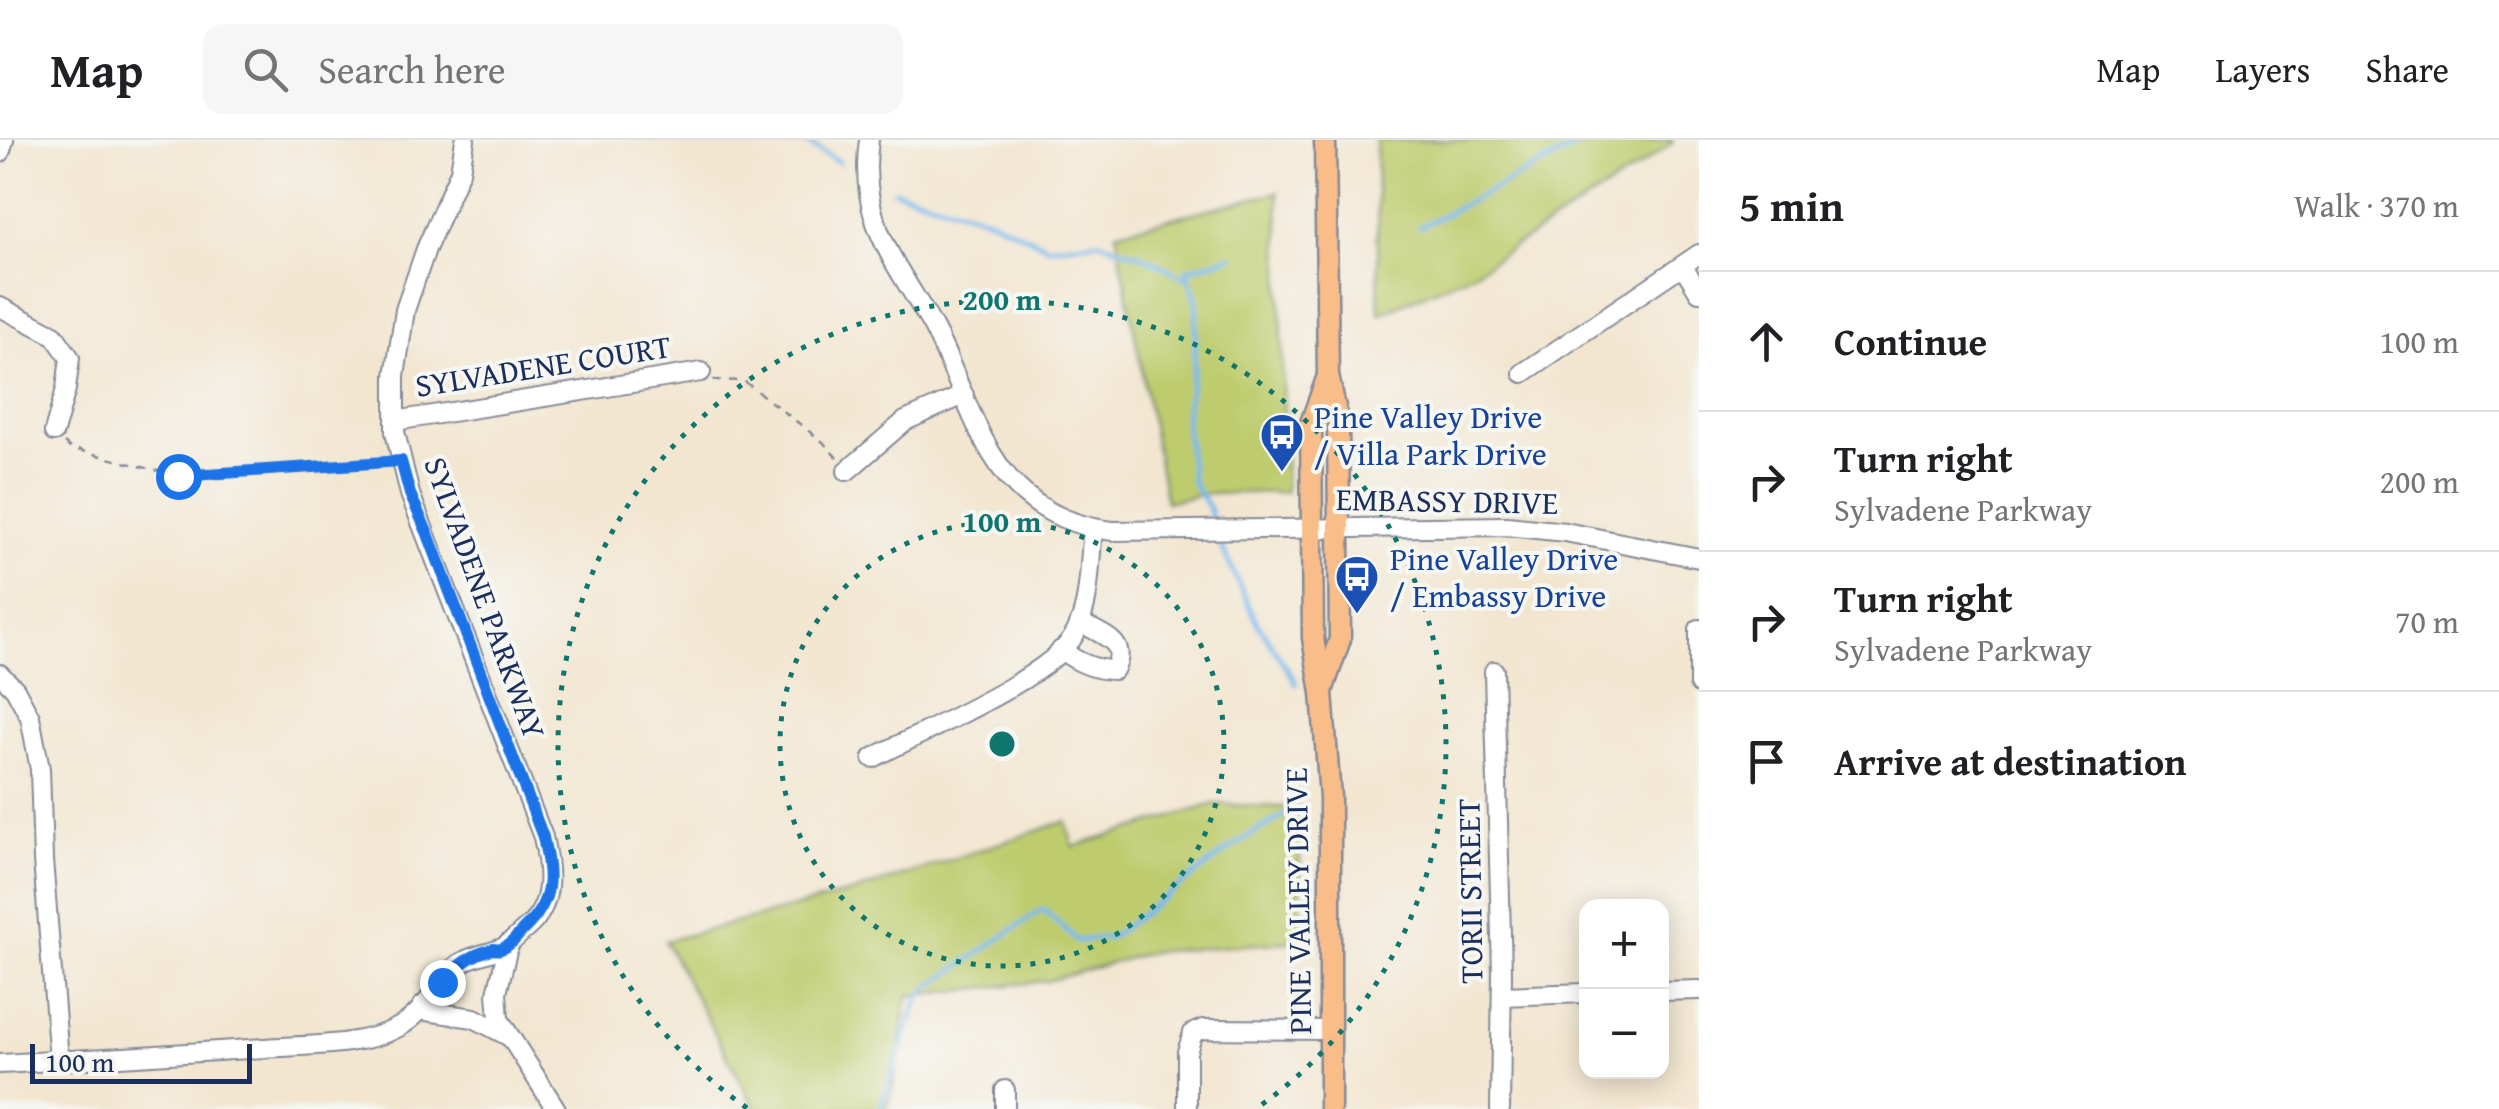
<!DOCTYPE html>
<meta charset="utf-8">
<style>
:root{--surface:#fff;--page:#f6f6f6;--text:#202124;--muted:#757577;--line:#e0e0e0}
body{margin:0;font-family:"Gentium Book Plus",serif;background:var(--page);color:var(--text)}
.controls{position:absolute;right:30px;bottom:30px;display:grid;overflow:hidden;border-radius:20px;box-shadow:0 5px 25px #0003}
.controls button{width:90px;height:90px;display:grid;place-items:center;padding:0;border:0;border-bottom:2px solid var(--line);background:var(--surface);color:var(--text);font:50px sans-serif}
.scale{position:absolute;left:30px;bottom:25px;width:222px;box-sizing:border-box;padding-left:10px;border:5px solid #1b2f5e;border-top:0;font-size:28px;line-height:35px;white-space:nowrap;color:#1b2f5e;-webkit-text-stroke:8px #f6f6f2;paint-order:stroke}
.stop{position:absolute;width:30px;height:30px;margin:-22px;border:8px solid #1a73e8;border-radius:50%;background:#fff}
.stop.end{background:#1a73e8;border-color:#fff;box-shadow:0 2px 10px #0008}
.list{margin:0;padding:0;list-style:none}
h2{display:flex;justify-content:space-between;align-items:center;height:130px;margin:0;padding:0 40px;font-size:42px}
h2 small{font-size:32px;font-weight:400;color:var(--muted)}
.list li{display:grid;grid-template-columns:65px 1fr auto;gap:30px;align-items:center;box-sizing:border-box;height:140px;padding:0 40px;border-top:2px solid var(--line)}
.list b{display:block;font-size:38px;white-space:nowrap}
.list p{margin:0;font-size:32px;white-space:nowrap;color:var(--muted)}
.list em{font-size:32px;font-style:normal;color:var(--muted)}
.icon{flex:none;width:55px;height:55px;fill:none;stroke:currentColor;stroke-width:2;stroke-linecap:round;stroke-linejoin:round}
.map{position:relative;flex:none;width:1699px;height:969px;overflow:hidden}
header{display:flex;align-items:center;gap:60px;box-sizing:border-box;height:140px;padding:0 50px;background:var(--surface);border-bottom:2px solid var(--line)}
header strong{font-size:48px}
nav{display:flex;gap:55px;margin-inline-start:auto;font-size:35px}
.search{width:700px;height:90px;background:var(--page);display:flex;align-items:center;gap:25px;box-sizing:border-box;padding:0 35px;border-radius:20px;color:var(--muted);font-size:38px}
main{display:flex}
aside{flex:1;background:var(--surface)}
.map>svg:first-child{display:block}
.green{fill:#becc6e;stroke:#6c7e66;stroke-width:2.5}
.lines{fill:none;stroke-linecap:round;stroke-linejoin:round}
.stream{stroke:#79baee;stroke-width:5}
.minor-casing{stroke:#868a97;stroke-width:22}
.major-casing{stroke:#868a97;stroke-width:25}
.path{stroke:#868a97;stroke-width:2.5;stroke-dasharray:8 8;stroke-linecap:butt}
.minor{stroke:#fff;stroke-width:18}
.major{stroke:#f9bd89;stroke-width:20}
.route{stroke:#1a73e8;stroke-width:12}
.ring{fill:none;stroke:#0f766e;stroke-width:5;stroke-dasharray:5 10}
.labels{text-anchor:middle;stroke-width:8;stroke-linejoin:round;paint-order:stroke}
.street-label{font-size:32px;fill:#1b2f5e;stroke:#f6f6f2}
.transit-label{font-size:32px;fill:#164399;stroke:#f6f6f2;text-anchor:start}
.centre{fill:#0f766e;stroke:#f6f6f2;stroke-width:5}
.ring-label{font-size:30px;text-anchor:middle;font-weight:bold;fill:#0f766e;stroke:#f6f6f2;stroke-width:8;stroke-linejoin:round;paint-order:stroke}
</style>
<header>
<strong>Map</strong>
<div class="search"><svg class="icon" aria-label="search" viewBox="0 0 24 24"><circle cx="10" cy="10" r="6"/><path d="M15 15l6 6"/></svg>Search here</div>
<nav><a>Map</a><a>Layers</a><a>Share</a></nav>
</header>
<main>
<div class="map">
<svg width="1699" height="969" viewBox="0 0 1699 969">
<rect width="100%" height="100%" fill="#f6f6f2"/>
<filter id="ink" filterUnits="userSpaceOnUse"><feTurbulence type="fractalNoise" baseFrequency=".01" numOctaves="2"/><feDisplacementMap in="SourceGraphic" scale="20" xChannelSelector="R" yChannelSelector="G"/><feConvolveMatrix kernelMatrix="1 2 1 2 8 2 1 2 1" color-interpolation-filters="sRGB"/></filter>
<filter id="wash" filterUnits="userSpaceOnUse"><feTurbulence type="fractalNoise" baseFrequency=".0048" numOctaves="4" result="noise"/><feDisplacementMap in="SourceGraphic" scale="40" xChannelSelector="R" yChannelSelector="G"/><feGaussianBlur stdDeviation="2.25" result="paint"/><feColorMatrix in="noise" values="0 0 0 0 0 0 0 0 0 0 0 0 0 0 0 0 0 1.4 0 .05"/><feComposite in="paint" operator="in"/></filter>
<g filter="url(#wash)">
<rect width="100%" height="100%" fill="#f2e6d0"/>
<g class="green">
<polygon points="1376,0 1672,0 1670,5 1616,42 1471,134 1379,174"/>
<polygon points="1278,52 1286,352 1204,354 1166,362 1116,92"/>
<polygon points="1214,664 1299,668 1301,801 1151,812 1047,841 908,856 893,947 886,969 756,969 665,801 854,752 1066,681 1073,707"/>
</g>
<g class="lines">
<g class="stream">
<polyline points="802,0 839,22"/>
<polyline points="894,50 990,79 1049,107 1099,101 1143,116 1190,140"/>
<polyline points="1420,87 1589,0"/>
<polyline points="1211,377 1209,368 1192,342 1185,277 1194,224 1197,161 1186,130 1232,116"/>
<polyline points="1219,401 1256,481 1294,539 1296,544"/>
<polyline points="880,969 919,857 931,846 1043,769 1077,801 1111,797 1239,702 1294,669"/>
</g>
</g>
</g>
<g filter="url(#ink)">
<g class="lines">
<defs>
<g id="minor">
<path d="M869,0C865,28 867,56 876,83C890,122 916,155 935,191C961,241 977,307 1017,347C1043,373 1077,387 1113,391L1507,386L1565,392L1699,418"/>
<polyline points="0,13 4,0"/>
<polyline points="1683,126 1699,152"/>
<polyline points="0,167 54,195 70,218 66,249 54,292"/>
<polyline points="1523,233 1699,114"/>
<polyline points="395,281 701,232"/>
<polyline points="847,331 905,281 964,255"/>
<polyline points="1699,489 1699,544"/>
<path d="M1061,510C1077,522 1094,530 1114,530C1130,501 1102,496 1080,482"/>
<polyline points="1494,531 1502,833 1500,969"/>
<polyline points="0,534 15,549 30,577 40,629 43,720 59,920"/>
<path d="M873,618C921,592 1051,538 1075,494C1091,464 1089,422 1093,389"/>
<polyline points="509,803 497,853 499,879 556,969"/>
<polyline points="1662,851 1699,850"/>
<polyline points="1502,856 1586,853"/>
<polyline points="422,866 426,871 474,878 508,896"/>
<path d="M0,924C88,919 177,914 265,908C307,905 362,907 399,887C419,876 432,855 446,838C449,835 451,830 455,827C469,815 490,814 504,807C513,802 519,794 527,788C555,764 550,729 543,697L410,354L395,292V236L405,170L426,109L460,31L465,0"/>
<polyline points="1005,969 1005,950"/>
<polyline points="1187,969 1187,912 1193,893 1203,889 1331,890"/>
</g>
<g id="major">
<polyline points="1328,236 1311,283 1313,498 1322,553 1330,657 1330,969"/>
<polyline points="1322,551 1340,499 1338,281 1328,236 1325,0"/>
</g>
</defs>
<use href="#minor" class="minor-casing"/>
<use href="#major" class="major-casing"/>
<g class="path">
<polyline points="713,240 744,241 823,302 837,318"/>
<polyline points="64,303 70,308 178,336 385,322"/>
</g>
<use href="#minor" class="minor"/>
<use href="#major" class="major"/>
</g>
</g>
<g class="lines" filter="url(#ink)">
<path class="route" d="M178,336L401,321L410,354L428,394L543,697C551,736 555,760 524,789C517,796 511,806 501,809C498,810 495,809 493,809C471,814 456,827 442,842"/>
</g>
<g class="ring">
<circle cx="1002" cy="604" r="222"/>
<path d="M747 968A444 444 0 1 1 1257 968"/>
</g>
<defs>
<symbol id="bus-pin" viewBox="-11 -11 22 30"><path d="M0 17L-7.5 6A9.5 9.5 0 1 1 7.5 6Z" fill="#1a4fb4" stroke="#f6f6f2"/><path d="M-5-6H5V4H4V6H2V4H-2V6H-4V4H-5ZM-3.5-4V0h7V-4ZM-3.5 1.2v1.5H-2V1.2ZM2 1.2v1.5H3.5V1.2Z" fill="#fff"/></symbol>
</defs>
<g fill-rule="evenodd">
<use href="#bus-pin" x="1257" y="270" width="50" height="68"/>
<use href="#bus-pin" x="1332" y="412" width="50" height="68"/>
</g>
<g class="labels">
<g class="street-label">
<text transform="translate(543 226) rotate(-9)" y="11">SYLVADENE COURT</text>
<text transform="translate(1447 361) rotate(1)" y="11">EMBASSY DRIVE</text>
<text transform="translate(485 458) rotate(70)" y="11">SYLVADENE PARKWAY</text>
<text transform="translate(1470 751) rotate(-91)" y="11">TORII STREET</text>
<text transform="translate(1298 761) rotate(-91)" y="11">PINE VALLEY DRIVE</text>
</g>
<g class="transit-label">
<text x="1314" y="288">Pine Valley Drive<tspan x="1314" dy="37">/ Villa Park Drive</tspan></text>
<text x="1390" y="430">Pine Valley Drive<tspan x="1390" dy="37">/ Embassy Drive</tspan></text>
</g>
</g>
<circle cx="1002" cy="604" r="15" class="centre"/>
<g class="ring-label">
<text x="1002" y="170">200 m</text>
<text x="1002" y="392">100 m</text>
</g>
</svg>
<div class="controls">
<button>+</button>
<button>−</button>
</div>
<div class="scale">100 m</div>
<div class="stop" style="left:178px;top:336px"></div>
<div class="stop end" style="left:442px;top:842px"></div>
</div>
<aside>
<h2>5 min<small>Walk · 370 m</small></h2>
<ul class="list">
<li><svg class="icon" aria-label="ahead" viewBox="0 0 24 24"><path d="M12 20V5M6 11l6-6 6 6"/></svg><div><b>Continue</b></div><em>100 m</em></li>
<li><svg class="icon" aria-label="right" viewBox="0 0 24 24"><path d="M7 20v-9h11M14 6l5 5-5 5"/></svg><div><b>Turn right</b><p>Sylvadene Parkway</p></div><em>200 m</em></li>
<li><svg class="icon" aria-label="right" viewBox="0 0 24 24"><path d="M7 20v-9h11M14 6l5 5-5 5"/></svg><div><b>Turn right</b><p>Sylvadene Parkway</p></div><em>70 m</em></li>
<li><svg class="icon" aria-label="arrive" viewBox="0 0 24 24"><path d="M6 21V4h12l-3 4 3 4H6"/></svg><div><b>Arrive at destination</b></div></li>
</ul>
</aside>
</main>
